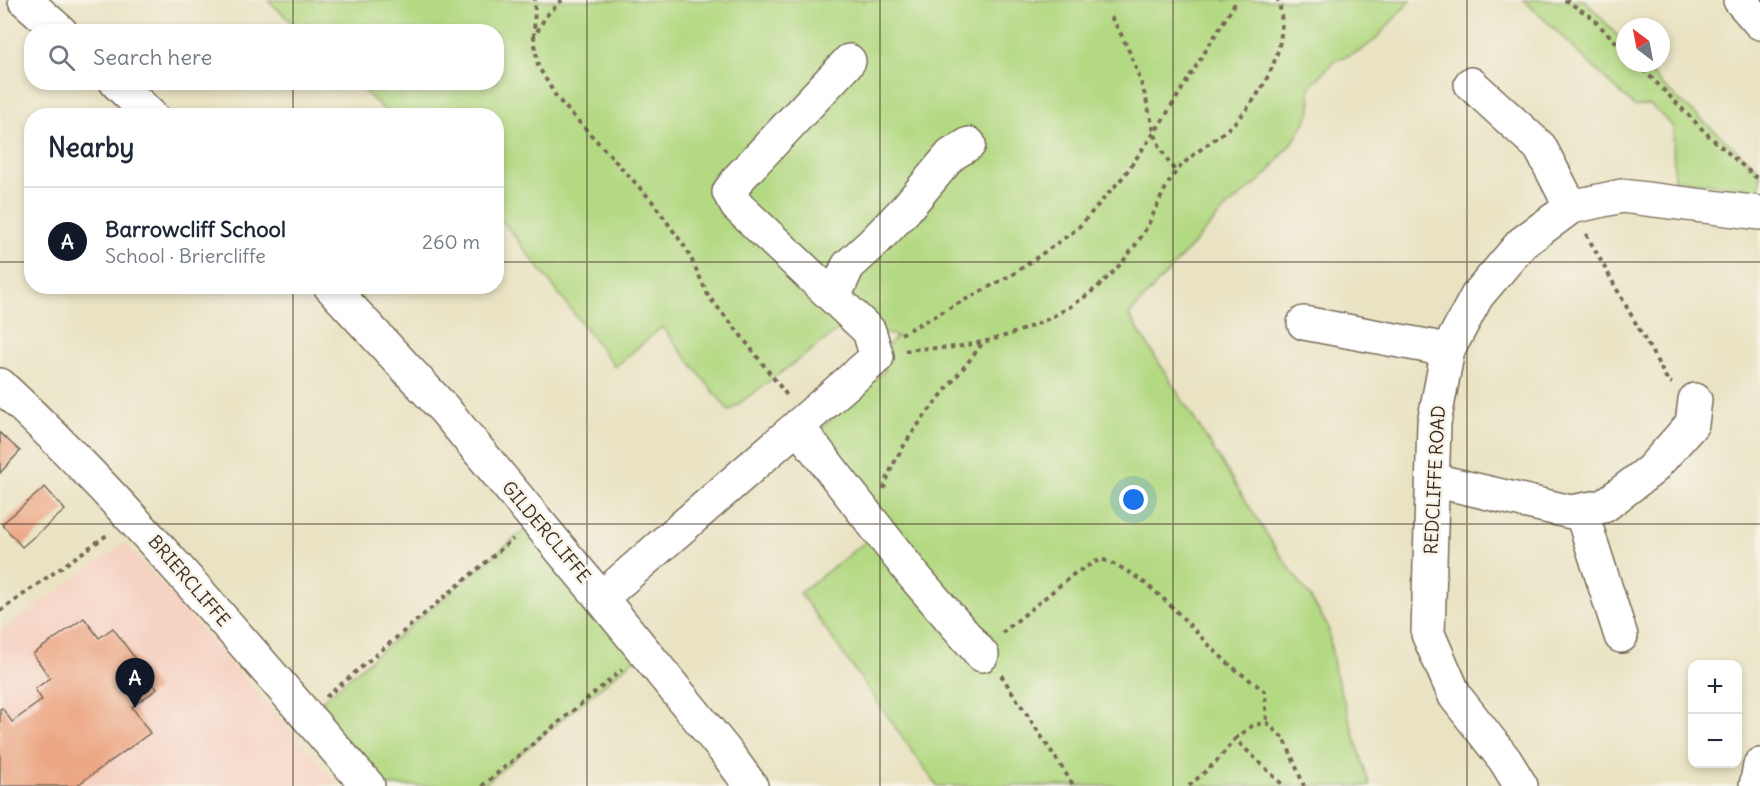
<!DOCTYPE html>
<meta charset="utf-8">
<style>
:root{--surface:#fff;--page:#f2f2f3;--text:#1f2937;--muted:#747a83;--line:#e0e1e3;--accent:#111827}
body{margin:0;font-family:Delius,sans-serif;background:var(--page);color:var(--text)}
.controls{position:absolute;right:18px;bottom:18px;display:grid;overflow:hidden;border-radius:12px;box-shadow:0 3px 9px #0003}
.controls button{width:54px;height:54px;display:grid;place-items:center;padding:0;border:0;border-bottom:2px solid var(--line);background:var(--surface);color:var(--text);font:30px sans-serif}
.compass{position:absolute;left:1616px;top:18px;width:54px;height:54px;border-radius:50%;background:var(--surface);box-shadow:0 3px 9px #0003;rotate:328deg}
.you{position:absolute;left:1134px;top:500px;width:21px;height:21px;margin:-15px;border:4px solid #fff;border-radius:50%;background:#1a73e8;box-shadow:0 0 0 9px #1a73e833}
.badge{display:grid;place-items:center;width:39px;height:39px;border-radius:50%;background:var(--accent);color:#fff;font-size:20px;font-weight:700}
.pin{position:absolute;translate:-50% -50px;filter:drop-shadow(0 2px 3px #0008)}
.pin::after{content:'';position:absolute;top:32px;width:21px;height:18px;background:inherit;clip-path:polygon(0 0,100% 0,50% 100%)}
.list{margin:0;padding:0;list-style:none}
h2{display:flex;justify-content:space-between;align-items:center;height:78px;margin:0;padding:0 24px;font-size:26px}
h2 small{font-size:20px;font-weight:400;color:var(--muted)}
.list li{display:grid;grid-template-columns:39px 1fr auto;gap:18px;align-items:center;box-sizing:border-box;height:108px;padding:0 24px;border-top:2px solid var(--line)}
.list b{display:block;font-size:22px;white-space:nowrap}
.list p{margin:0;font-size:20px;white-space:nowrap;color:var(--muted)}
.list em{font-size:20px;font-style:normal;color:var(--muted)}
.icon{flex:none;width:33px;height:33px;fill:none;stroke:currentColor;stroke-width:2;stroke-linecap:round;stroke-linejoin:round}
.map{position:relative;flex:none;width:1760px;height:786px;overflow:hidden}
.search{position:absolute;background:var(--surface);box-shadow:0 3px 9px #0003;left:24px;top:24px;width:480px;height:66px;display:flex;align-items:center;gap:15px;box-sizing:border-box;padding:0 21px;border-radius:24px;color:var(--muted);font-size:22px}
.panel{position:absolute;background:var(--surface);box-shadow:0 3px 9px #0003;left:24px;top:108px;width:480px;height:186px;border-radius:24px}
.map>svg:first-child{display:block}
.built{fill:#f6d2c3}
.green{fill:#b4d983;stroke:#788250;stroke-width:1.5}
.building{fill:#eca683}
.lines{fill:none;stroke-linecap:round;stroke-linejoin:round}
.minor-casing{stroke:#786b58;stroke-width:36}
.path{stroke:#786b58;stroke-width:4;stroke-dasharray:4.5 4.5;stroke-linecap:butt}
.minor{stroke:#fff;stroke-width:33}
.grid{fill:none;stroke:#3b2a1e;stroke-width:1.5;stroke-opacity:0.55}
.labels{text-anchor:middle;stroke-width:5;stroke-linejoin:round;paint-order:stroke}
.street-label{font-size:18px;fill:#3b2a1e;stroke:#f7f3e8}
</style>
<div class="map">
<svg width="1760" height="786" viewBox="0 0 1760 786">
<rect width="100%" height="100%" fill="#f7f3e8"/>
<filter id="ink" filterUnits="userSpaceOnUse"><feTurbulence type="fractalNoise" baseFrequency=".0167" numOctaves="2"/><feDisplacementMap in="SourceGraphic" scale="12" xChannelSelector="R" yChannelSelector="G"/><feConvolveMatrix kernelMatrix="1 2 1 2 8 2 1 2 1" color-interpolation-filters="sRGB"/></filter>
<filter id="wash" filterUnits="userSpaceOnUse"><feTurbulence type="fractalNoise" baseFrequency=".008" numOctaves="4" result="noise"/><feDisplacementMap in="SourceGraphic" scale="24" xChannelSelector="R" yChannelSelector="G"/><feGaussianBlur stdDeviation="1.35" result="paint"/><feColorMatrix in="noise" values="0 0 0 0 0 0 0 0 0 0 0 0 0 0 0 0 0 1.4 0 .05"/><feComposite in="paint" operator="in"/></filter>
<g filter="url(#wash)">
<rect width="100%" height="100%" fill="#e9e3c3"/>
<polygon class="built" points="125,543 339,785 0,786 0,631"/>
<g class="green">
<polygon points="268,0 1411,0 1375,40 1360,51 1334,61 1310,87 1311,111 1295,139 1265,176 1224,210 1129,315 1274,546 1311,598 1328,627 1335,672 1370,786 937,786 800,593 874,535 804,444 885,370 877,357 897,336 844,326 729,411 662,327 615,367 506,225 497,216 496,116 390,115 355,83 496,82 496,32 301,31"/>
<polygon points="1524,0 1585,0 1625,44 1625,63 1642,63 1664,87 1760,170 1760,190 1674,179 1673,127 1651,105 1634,106"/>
<polygon points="536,520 644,651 482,786 368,786 305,715"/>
</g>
<g id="blocks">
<g class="building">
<polygon points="0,433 20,451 0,473"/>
<polygon points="45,487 65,510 22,547 2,524"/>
<polygon points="84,618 99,638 113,628 157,689 132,707 150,733 76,786 0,786 0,709 2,708 12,722 42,700 35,689 50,678 33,654"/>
</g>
</g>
</g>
<g filter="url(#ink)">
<use href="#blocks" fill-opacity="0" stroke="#786b58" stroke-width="1.5"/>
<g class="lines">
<defs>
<g id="minor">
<polyline points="25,0 61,32"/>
<polyline points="1740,0 1760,23"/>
<polyline points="116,82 151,116"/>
<polyline points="1471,84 1540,147 1571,207"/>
<polyline points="330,286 444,409 601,598 726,752 751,786"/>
<polyline points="834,297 848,266 872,244 905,210 951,155 969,144"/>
<polyline points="1304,323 1448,350"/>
<path d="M0,385C133,509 248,650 368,786"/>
<polyline points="798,427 914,576 982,655"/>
<polyline points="1433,480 1571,512 1604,506 1651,470 1692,424 1695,400"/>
<polyline points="1581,511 1621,636"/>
<polyline points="601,598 877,357 869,331 737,206 729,192 740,177 849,61"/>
<polyline points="1521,786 1505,760 1455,696 1428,634 1434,423 1448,350 1477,296 1522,243 1571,207 1622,196 1760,213"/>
<polyline points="1756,786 1760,765"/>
</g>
</defs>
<use href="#minor" class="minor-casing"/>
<g class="path">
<polyline points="562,0 546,16 534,37 538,66 557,98 652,201 687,250 709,297 735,328 789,398"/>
<polyline points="1565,0 1590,16 1625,51"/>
<path d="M1111,17C1127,42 1138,71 1146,99C1154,131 1155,145 1176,172"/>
<polyline points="534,37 535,0"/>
<polyline points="1637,63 1709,136 1760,181"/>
<polyline points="1586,234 1668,381 1672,383"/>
<polyline points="901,334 1015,273 1077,229 1123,177 1161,123 1237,0"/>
<path d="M905,351C921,347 938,349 954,347C993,342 1032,329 1066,309C1096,292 1122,266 1141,237C1154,217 1161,192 1175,173C1187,157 1215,140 1231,126C1263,96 1292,43 1278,0"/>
<path d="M884,489C898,437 952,387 983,342"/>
<polyline points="0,611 107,535"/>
<path d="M1002,633L1075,573L1101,559C1157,578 1191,633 1235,669C1245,677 1255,683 1265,692L1267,723"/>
<polyline points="1001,675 1074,786"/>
<polyline points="326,697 513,539"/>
<polyline points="1235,739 1253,725 1267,723 1285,740 1304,786"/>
<polyline points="482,786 622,670"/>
<polyline points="1189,786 1216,762 1235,739 1284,786"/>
</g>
<use href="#minor" class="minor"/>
</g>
</g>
<path class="grid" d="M293,0V32M587,0V786M880,0V786M1173,0V786M1467,0V786M293,82V116M0,262H32M496,262H1760M293,286V786M0,524H1760"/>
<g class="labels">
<g class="street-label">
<text transform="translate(1435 480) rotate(-87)" y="6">REDCLIFFE ROAD</text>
<text transform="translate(546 532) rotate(50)" y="6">GILDERCLIFFE</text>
<text transform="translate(189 581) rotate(49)" y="6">BRIERCLIFFE</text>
</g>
</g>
</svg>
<div class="controls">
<button>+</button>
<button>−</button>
</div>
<svg class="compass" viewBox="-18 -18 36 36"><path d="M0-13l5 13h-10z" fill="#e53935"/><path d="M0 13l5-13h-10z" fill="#747a83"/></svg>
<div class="you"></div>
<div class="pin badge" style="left:135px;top:708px">A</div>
<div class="search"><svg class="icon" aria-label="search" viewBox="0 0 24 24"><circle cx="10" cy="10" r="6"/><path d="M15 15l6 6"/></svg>Search here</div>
<section class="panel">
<h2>Nearby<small></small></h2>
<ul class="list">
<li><span class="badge">A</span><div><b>Barrowcliff School</b><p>School · Briercliffe</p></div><em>260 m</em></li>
</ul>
</section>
</div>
